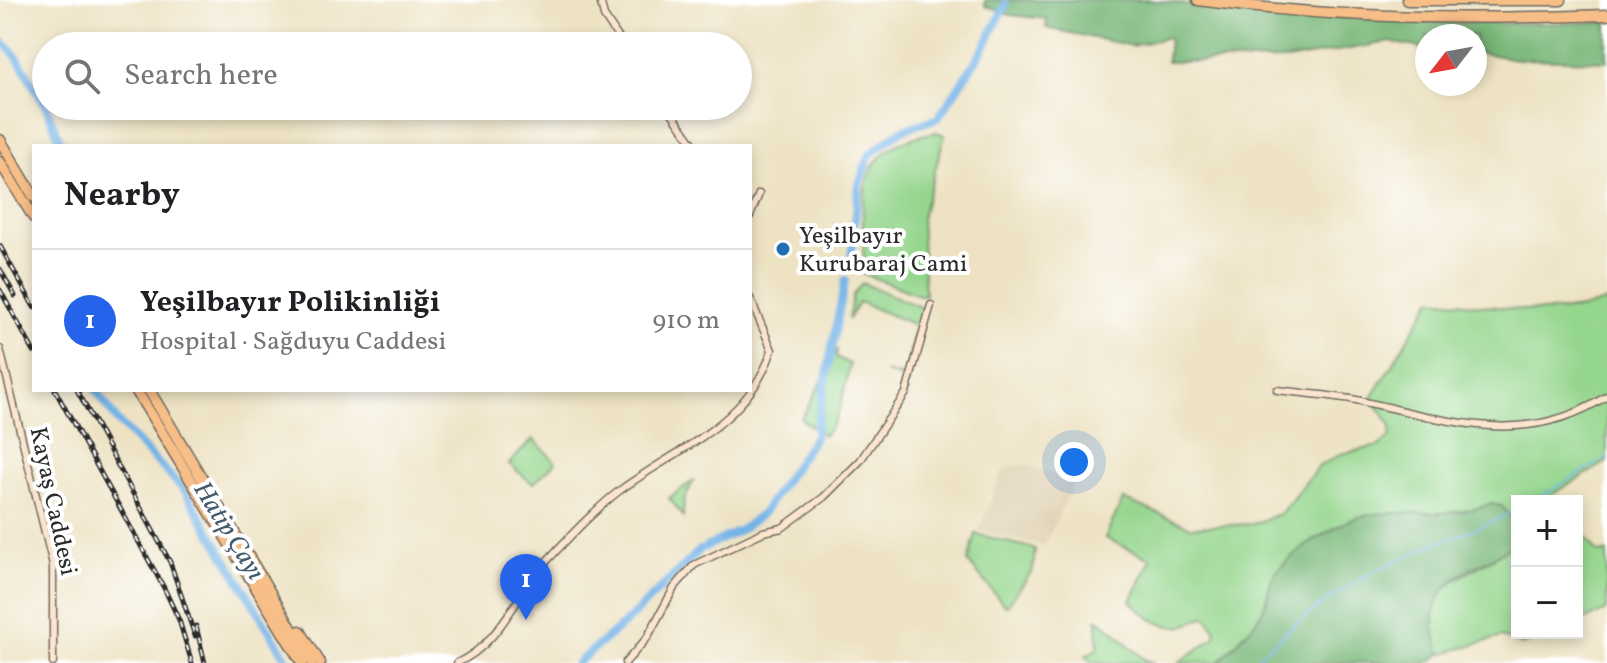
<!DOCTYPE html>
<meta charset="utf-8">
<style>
:root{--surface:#fff;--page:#f6f6f6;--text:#202124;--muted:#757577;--line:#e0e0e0;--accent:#2563eb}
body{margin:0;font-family:Vollkorn,serif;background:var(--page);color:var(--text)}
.controls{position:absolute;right:24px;bottom:24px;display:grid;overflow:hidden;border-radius:0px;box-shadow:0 4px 12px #0003}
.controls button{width:72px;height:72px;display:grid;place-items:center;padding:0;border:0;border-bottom:2px solid var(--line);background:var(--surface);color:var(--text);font:40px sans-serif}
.compass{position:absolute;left:1415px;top:24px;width:72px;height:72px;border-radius:50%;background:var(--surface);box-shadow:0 4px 12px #0003;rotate:239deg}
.you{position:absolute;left:1074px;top:462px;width:28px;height:28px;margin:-20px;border:6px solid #fff;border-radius:50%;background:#1a73e8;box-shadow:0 0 0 12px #1a73e833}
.badge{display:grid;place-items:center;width:52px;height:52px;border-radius:50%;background:var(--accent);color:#fff;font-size:26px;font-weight:700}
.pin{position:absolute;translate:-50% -66px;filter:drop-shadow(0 2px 4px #0008)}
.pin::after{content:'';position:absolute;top:42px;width:28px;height:24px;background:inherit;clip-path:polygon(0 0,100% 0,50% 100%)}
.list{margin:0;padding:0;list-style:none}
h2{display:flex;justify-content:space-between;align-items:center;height:104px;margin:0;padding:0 32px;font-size:34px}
h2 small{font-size:26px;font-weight:400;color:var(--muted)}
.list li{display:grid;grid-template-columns:52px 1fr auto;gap:24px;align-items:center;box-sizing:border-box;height:144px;padding:0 32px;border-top:2px solid var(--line)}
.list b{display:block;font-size:30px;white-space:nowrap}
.list p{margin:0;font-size:26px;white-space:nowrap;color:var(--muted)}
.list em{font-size:26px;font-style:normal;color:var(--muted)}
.icon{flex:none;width:44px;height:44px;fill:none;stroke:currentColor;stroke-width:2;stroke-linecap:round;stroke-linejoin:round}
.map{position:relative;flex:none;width:1607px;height:663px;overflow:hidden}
.search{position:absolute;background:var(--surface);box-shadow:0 4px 12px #0003;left:32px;top:32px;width:720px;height:88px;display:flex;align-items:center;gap:20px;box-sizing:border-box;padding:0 28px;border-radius:44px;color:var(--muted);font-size:30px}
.panel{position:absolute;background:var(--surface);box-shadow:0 4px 12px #0003;left:32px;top:144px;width:720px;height:248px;border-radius:0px}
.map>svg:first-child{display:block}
.built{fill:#e0d2b4}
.green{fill:#95d68d;stroke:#60805c;stroke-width:2}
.forest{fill:#78b778;stroke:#527152;stroke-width:2}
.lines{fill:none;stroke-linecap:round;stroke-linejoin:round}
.stream{stroke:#73b3e7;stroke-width:2}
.river{stroke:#73b3e7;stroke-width:8}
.secondary-casing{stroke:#6f6b60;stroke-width:9}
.highway-casing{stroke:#6f6b60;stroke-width:13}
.secondary{stroke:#fce5cf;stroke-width:6}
.highway{stroke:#f7be88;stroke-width:10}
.rail-casing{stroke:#2b2b2b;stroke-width:5}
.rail{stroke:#fff;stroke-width:2;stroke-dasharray:6;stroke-linecap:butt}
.poi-dot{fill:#1f6fb2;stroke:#fff;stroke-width:3}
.labels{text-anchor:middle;stroke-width:8;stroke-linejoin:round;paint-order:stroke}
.poi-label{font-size:24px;fill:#2b2b2b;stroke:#fff;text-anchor:start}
.street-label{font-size:24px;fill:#2b2b2b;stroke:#fff}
.water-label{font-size:26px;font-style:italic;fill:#445b6d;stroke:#fff}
</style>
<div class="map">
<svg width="1607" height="663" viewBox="0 0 1607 663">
<rect width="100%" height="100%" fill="#fff"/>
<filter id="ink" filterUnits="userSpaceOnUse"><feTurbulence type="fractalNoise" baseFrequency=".0125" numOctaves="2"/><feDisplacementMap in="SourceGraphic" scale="16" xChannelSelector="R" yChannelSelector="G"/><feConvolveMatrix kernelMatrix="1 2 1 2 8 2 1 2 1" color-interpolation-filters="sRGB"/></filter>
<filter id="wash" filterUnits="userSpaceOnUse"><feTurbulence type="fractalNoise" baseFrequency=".006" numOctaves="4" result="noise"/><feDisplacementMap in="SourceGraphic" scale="32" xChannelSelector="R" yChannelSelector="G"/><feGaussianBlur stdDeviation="1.8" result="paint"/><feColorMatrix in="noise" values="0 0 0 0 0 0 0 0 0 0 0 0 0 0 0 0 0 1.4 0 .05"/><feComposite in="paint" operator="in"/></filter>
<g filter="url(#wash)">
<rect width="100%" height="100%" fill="#ede2c2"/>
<polygon class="built" points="1025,464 1074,483 1044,546 979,531 1001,474 1007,468"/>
<g class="green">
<path d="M937,132L945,135L921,219L925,295H919L864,274C864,198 847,148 937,132Z"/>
<polygon points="862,283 922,308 919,338 907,380 885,372 905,377 915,325 859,302 848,320 853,295"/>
<path d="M1432,299C1488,304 1554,322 1607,301V462L1544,499L1517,501V525L1502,506L1490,504L1470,512L1420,514L1271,581L1262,615L1218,663H1178L1214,638L1216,631L1207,617C1196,617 1193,624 1184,626C1163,630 1144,615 1131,601L1151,559L1105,538L1123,499L1191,527L1253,524L1281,513L1318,467L1341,454L1379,446L1390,437L1391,426L1372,398Z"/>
<path d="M833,349L837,350L836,357L850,364C845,385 841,421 824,435L801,419L827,372Z"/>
<polygon points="533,439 556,462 533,484 509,464"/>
<polygon points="694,480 684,500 683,516 669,498"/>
<polygon points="1577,525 1598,553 1607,552 1607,610 1577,623"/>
<polygon points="976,534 1035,549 1033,570 1008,604 1004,605 968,562"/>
<path d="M1517,537V633H1554L1523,645L1501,637L1441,654C1409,574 1480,582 1517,537Z"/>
<path d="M1097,619C1119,630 1137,660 1154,663H1092L1086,656L1098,648Z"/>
</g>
<g class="forest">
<path d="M985,0C1039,0 1097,0 1150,0C1303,18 1453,27 1607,22V61L1517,59L1475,52V36H1427V49L1389,42L1286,60L1167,62L1169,37L1132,46L1046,28L1047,19L1010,15L985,6Z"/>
<path d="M1490,504L1502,506C1506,512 1515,520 1517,527C1528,568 1403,558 1441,654L1427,663H1218C1232,648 1247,634 1259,617C1268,606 1267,589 1273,577C1284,557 1340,521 1363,516C1407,507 1444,521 1490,504Z"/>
</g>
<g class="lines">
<g class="stream">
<polyline points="1531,501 1607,458"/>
<path d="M1252,663C1294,622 1344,585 1398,560C1437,541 1479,531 1517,509"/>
</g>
<g class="river">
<path d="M0,40C22,56 30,84 46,106"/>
<polyline points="46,106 62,146"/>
<polyline points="851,258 859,184 870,154 902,130 938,118 981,53 1006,4"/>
<polyline points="96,390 118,422 185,491 289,663"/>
<polyline points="816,431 845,280"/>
<polyline points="706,547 742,529 762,514 815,437"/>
<polyline points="577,663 626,622 700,550"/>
</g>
</g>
</g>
<g filter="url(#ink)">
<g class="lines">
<defs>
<g id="secondary">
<polyline points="600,0 604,16 624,46"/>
<polyline points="667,106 695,146"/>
<polyline points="750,216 759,194"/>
<polyline points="0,349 53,565 53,663"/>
<path d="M1277,390C1302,393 1327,395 1351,399C1441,417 1521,452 1607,396"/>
<path d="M457,663C500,644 515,596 545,563C567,539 593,511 619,491C677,448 748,425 772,350L750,298"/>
<polyline points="625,663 647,638 674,588 694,565 763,532 782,528 824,497 860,461 906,393 931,305"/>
</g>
<g id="highway">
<path d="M1198,0C1333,19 1471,20 1607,15"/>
<polyline points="1407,0 1561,0"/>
<polyline points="0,140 34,197"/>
<polyline points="0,162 34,218"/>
<polyline points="136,390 302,663"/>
<polyline points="149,390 312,663"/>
<polyline points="300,631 320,663"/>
</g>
</defs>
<use href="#secondary" class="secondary-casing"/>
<use href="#highway" class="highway-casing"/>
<use href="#secondary" class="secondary"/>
<use href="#highway" class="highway"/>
<defs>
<g id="rail">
<polyline points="0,246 34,307"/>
<polyline points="0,269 15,296"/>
<polyline points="0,290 34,352"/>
<polyline points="55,390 164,588 179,620 192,663"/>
<polyline points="77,390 170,562 195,636"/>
<polyline points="196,626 205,663"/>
</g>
</defs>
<use href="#rail" class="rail-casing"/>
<use href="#rail" class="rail"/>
</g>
</g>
<circle class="poi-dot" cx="783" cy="249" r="8"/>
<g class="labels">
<g class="poi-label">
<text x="799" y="243">Yeşilbayır<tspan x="799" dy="28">Kurubaraj Cami</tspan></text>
</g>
<g class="street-label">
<text transform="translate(54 501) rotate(78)" y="8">Kayaş Caddesi</text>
</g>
<g class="water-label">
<text transform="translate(230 530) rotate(58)" y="9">Hatip Çayı</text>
</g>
</g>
</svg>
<div class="controls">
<button>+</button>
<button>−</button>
</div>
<svg class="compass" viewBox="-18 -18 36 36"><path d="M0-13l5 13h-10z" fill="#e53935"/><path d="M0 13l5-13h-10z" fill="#757577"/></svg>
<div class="you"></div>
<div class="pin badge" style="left:526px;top:620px">1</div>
<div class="search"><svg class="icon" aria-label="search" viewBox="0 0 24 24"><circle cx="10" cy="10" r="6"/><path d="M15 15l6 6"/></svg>Search here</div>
<section class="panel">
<h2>Nearby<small></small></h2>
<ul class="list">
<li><span class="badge">1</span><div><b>Yeşilbayır Polikinliği</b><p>Hospital · Sağduyu Caddesi</p></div><em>910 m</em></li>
</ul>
</section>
</div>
